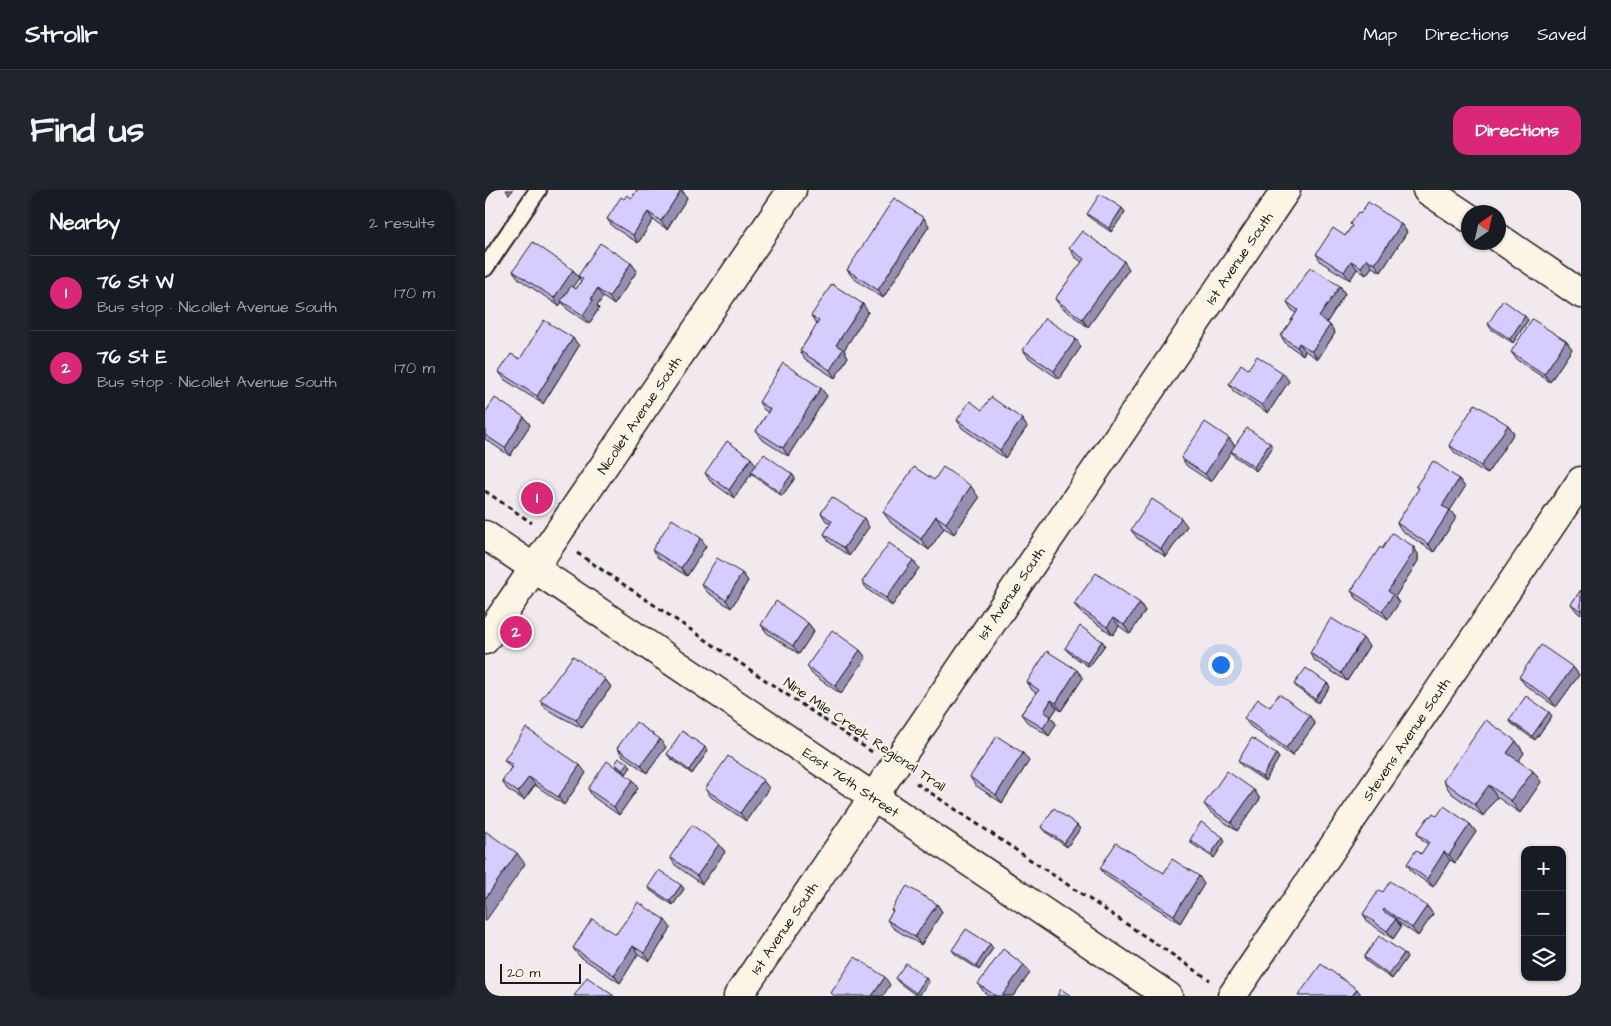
<!DOCTYPE html>
<meta charset="utf-8">
<style>
:root{--surface:#171b24;--page:#20242c;--text:#f1f3f6;--muted:#9ea1a6;--line:#363941;--accent:#db2777}
body{margin:0;font-family:"Architects Daughter",sans-serif;background:var(--page);color:var(--text)}
.controls{position:absolute;right:15px;bottom:15px;display:grid;overflow:hidden;border-radius:10px;box-shadow:0 1px 4px #0004}
.controls button{width:45px;height:45px;display:grid;place-items:center;padding:0;border:0;border-bottom:1px solid var(--line);background:var(--surface);color:var(--text);font:25px sans-serif}
.compass{position:absolute;left:976px;top:15px;width:45px;height:45px;border-radius:50%;background:var(--surface);box-shadow:0 1px 4px #0004;rotate:34deg}
.scale{position:absolute;left:15px;bottom:12px;width:81px;box-sizing:border-box;padding-left:5px;border:2px solid #1c1c1c;border-top:0;font-size:14px;line-height:18px;white-space:nowrap;color:#1c1c1c;-webkit-text-stroke:4px #fcf5e5;paint-order:stroke}
.you{position:absolute;left:735px;top:474px;width:18px;height:18px;margin:-12px;border:4px solid #fff;border-radius:50%;background:#1a73e8;box-shadow:0 0 0 8px #1a73e833}
.badge{display:grid;place-items:center;width:32px;height:32px;border-radius:50%;background:var(--accent);color:#fff;font-size:16px;font-weight:700}
.pin{position:absolute;translate:-50% -50%;border:2px solid #fff;box-shadow:0 1px 5px #0006}
.list{margin:0;padding:0;list-style:none}
h2{display:flex;justify-content:space-between;align-items:center;height:65px;margin:0;padding:0 20px;font-size:21px}
h2 small{font-size:16px;font-weight:400;color:var(--muted)}
.list li{display:grid;grid-template-columns:32px 1fr auto;gap:15px;align-items:center;box-sizing:border-box;height:75px;padding:0 20px;border-top:1px solid var(--line)}
.list b{display:block;font-size:19px;white-space:nowrap}
.list p{margin:0;font-size:16px;white-space:nowrap;color:var(--muted)}
.list em{font-size:16px;font-style:normal;color:var(--muted)}
.icon{flex:none;width:28px;height:28px;fill:none;stroke:currentColor;stroke-width:2;stroke-linecap:round;stroke-linejoin:round}
.map{position:relative;flex:none;width:1096px;height:806px;overflow:hidden;border-radius:15px}
header{display:flex;align-items:center;gap:30px;box-sizing:border-box;height:70px;padding:0 25px;background:var(--surface);border-bottom:1px solid var(--line)}
header strong{font-size:24px}
nav{display:flex;gap:28px;margin-inline-start:auto;font-size:18px}
.intro{display:flex;align-items:center;justify-content:space-between;box-sizing:border-box;height:120px;padding:0 30px}
h1{margin:0;font-size:35px}
.button{padding:12px 22px;border-radius:15px;background:var(--accent);color:#fff;font-size:18px;font-weight:700}
main{display:flex;gap:30px;padding:0 30px}
aside{flex:1;background:var(--surface);border-radius:15px;box-shadow:0 1px 4px #0004}
.map>svg:first-child{display:block}
.lines{fill:none;stroke-linecap:round;stroke-linejoin:round}
.service-casing{stroke:#1c1c1c;stroke-width:20}
.minor-casing{stroke:#1c1c1c;stroke-width:31}
.tertiary-casing{stroke:#1c1c1c;stroke-width:31}
.secondary-casing{stroke:#1c1c1c;stroke-width:31}
.path{stroke:#1c1c1c;stroke-width:3;stroke-dasharray:5 4;stroke-linecap:butt}
.service{stroke:#fcf5e5;stroke-width:16}
.minor{stroke:#fcf5e5;stroke-width:28}
.tertiary{stroke:#fcf5e5;stroke-width:28}
.secondary{stroke:#fcf5e5;stroke-width:28}
.wall{fill:#b8afdb;stroke:#1c1c1c}
.shaded-wall{fill:#968fb2;stroke:#1c1c1c}
.building{fill:#d6ccff;stroke:#1c1c1c}
.labels{text-anchor:middle;stroke-width:4.5;stroke-linejoin:round;paint-order:stroke}
.street-label{font-size:14px;fill:#1c1c1c;stroke:#fcf5e5}
</style>
<header>
<strong>Strollr</strong>
<nav><a>Map</a><a>Directions</a><a>Saved</a></nav>
</header>
<div class="intro"><h1>Find us</h1><a class="button">Directions</a></div>
<main>
<aside>
<h2>Nearby<small>2 results</small></h2>
<ul class="list">
<li><span class="badge">1</span><div><b>76 St W</b><p>Bus stop · Nicollet Avenue South</p></div><em>170 m</em></li>
<li><span class="badge">2</span><div><b>76 St E</b><p>Bus stop · Nicollet Avenue South</p></div><em>170 m</em></li>
</ul>
</aside>
<div class="map">
<svg width="1096" height="806" viewBox="0 0 1096 806">
<rect width="100%" height="100%" fill="#f1e9ed"/>
<filter id="ink" filterUnits="userSpaceOnUse"><feTurbulence type="fractalNoise" baseFrequency=".02" numOctaves="2"/><feDisplacementMap in="SourceGraphic" scale="10" xChannelSelector="R" yChannelSelector="G"/><feConvolveMatrix kernelMatrix="1 2 1 2 8 2 1 2 1" color-interpolation-filters="sRGB"/></filter>
<g filter="url(#ink)">
<g class="lines">
<defs>
<polyline id="service" points="0,78 53,0"/>
<g id="minor">
<polyline points="942,0 984,28"/>
<polyline points="1014,48 1096,104"/>
<polyline points="253,806 801,0"/>
<polyline points="747,806 1096,291"/>
</g>
<polyline id="tertiary" points="0,345 683,806"/>
<polyline id="secondary" points="0,450 307,0"/>
</defs>
<use href="#service" class="service-casing"/>
<use href="#minor" class="minor-casing"/>
<use href="#tertiary" class="tertiary-casing"/>
<use href="#secondary" class="secondary-casing"/>
<g class="path">
<polyline points="0,301 47,333"/>
<polyline points="92,363 387,562"/>
<polyline points="431,593 725,790"/>
</g>
<use href="#service" class="service"/>
<use href="#minor" class="minor"/>
<use href="#tertiary" class="tertiary"/>
<use href="#secondary" class="secondary"/>
</g>
<g class="wall">
<polygon points="152,0 197,0 202,8 182,39 168,30 153,53 128,37 122,29 139,9 147,8"/>
<polygon points="637,18 640,22 626,42 605,28 602,24"/>
<polygon points="875,24 916,34 922,42 896,82 887,77 881,85 872,79 865,90 836,72 831,64 860,46 867,36 865,34"/>
<polygon points="439,28 444,36 398,108 368,88 362,80"/>
<polygon points="584,58 644,79 603,137 576,117 570,109 597,72 590,67"/>
<polygon points="146,73 152,81 129,115 118,107 112,116 114,118 104,134 82,119 77,112 74,116 34,89 28,81 88,80 94,88 87,97 91,99 96,91 93,86"/>
<polygon points="855,96 860,104 842,132 845,135 850,143 833,169 820,161 818,165 801,154 796,146 811,123 807,120 802,112"/>
<polygon points="383,122 359,160 363,167 350,188 320,169 315,161 332,134 326,126"/>
<polygon points="1043,130 1028,153 1006,139 1003,134"/>
<polygon points="88,148 94,156 58,214 20,190 14,182 35,169"/>
<polygon points="591,149 596,157 574,189 544,168 538,160"/>
<polygon points="1081,151 1087,159 1065,192 1032,170 1026,162"/>
<polygon points="763,179 804,191 783,223 749,202 744,194"/>
<polygon points="342,206 303,266 276,249 271,241 283,222 279,220 274,212"/>
<polygon points="0,223 39,227 45,235 25,266 0,249"/>
<polygon points="537,229 542,237 520,268 477,238 472,230"/>
<polygon points="1023,235 1029,243 1002,284 970,263 964,255"/>
<polygon points="744,248 750,256 726,292 702,276 696,268"/>
<polygon points="788,257 771,281 749,266 746,261"/>
<polygon points="271,275 307,284 310,288 297,306 269,286 267,283 249,308 225,291 220,283"/>
<polygon points="974,289 980,297 965,320 971,328 949,362 917,341 912,333 934,299 931,296"/>
<polygon points="449,290 494,308 469,344 459,338 444,360 406,333 398,322"/>
<polygon points="336,323 384,337 364,366 344,352 339,344 346,334 341,331"/>
<polygon points="702,336 681,367 652,348 646,340"/>
<polygon points="221,356 202,386 173,368 167,360"/>
<polygon points="928,356 933,364 933,371 910,407 914,413 903,429 872,409 866,401 897,359"/>
<polygon points="434,378 407,416 383,400 377,392"/>
<polygon points="257,383 263,391 246,418 222,402 216,394"/>
<polygon points="1096,400 1096,425 1092,422 1086,414"/>
<polygon points="655,413 660,421 645,444 634,436 628,445 595,422 589,414"/>
<polygon points="323,433 329,441 314,464 282,443 276,435"/>
<polygon points="617,451 620,455 604,477 583,462 580,458"/>
<polygon points="884,456 862,491 830,471 825,463"/>
<polygon points="375,460 381,468 356,504 327,484 322,476"/>
<polygon points="1088,477 1094,485 1071,517 1040,495 1034,487"/>
<polygon points="598,488 576,521 572,518 566,527 571,534 564,546 542,532 536,524 551,503 547,500 542,492"/>
<polygon points="120,489 126,497 97,538 61,519 55,511"/>
<polygon points="842,493 845,497 833,513 812,498 809,494"/>
<polygon points="785,517 830,534 807,566 765,536 759,528"/>
<polygon points="1067,526 1050,550 1027,534 1024,530"/>
<polygon points="1031,551 1039,563 1033,571 1048,581 1056,592 1035,623 1012,607 998,626 966,603 958,591"/>
<polygon points="181,557 162,583 138,566 132,558"/>
<polygon points="220,557 223,561 207,584 185,568 182,564"/>
<polygon points="791,564 794,568 780,591 756,575 753,571"/>
<polygon points="19,570 101,583 79,615 50,595 39,610 22,599 17,591 26,578"/>
<polygon points="544,571 517,613 490,595 485,587"/>
<polygon points="130,574 146,577 141,584 133,578"/>
<polygon points="148,590 153,598 134,625 108,607 103,599"/>
<polygon points="284,598 261,631 226,607 220,599"/>
<polygon points="769,600 775,609 752,641 725,622 719,614"/>
<polygon points="952,626 985,634 991,642 970,673 965,670 948,697 927,682 922,674 936,664 943,654 938,651 932,643 945,627"/>
<polygon points="592,635 595,639 582,657 559,641 556,637"/>
<polygon points="705,650 740,651 729,668 707,654"/>
<polygon points="234,654 240,662 217,694 190,675 185,667"/>
<polygon points="615,678 679,683 719,694 695,733 621,686"/>
<polygon points="196,695 199,699 188,715 166,701 163,697"/>
<polygon points="898,702 942,716 948,724 933,746 913,732 916,737 908,749 883,732 878,724"/>
<polygon points="452,714 457,722 436,755 408,738 402,730 408,722 406,720"/>
<polygon points="142,730 186,738 165,771 153,764 135,793 94,766 88,758 131,744"/>
<polygon points="508,758 494,780 470,764 467,760"/>
<polygon points="879,767 922,767 907,789 882,772"/>
<polygon points="545,783 528,806 505,806 499,802 493,794"/>
<polygon points="410,788 441,788 444,792 434,806 432,806 413,792"/>
</g>
<g class="shaded-wall">
<polygon points="21,0 28,0 24,5"/>
<polygon points="196,0 202,8 182,39 176,31"/>
<polygon points="637,18 640,22 626,42 624,38"/>
<polygon points="163,22 168,30 153,53 148,45"/>
<polygon points="439,28 444,36 398,108 393,100"/>
<polygon points="916,34 922,42 896,82 890,74"/>
<polygon points="882,69 887,77 881,85 876,77"/>
<polygon points="639,71 644,79 603,137 597,129"/>
<polygon points="866,71 872,79 865,90 859,82"/>
<polygon points="146,73 152,81 129,115 124,107"/>
<polygon points="88,80 94,88 74,116 69,108"/>
<polygon points="855,96 860,104 840,135 834,127"/>
<polygon points="112,99 118,107 112,116 114,118 104,134 98,125 106,109"/>
<polygon points="378,114 383,122 359,160 363,167 350,188 345,180 351,155"/>
<polygon points="1040,126 1043,130 1028,153 1025,149"/>
<polygon points="845,135 850,143 833,169 827,161"/>
<polygon points="88,148 94,156 58,214 52,206"/>
<polygon points="591,149 596,157 574,189 569,181"/>
<polygon points="1081,151 1087,159 1065,192 1059,184"/>
<polygon points="814,153 820,161 818,165 812,157"/>
<polygon points="798,183 804,191 783,223 777,215"/>
<polygon points="336,198 342,206 303,266 298,258"/>
<polygon points="39,227 45,235 25,266 20,258"/>
<polygon points="537,229 542,237 520,268 515,260"/>
<polygon points="1023,235 1029,243 1002,284 996,276"/>
<polygon points="744,248 750,256 726,292 720,284"/>
<polygon points="785,253 788,257 771,281 769,277"/>
<polygon points="266,268 272,276 249,308 244,300"/>
<polygon points="307,284 310,288 297,306 294,302"/>
<polygon points="974,289 980,297 963,324 957,316"/>
<polygon points="486,296 494,308 469,344 461,333"/>
<polygon points="965,320 971,328 949,362 943,354"/>
<polygon points="451,326 459,338 444,360 436,349"/>
<polygon points="379,328 384,337 364,366 359,358"/>
<polygon points="696,328 702,336 681,367 676,359"/>
<polygon points="216,348 221,356 202,386 196,378"/>
<polygon points="928,356 933,364 933,371 910,407 914,413 903,429 897,421 903,401"/>
<polygon points="428,370 434,378 407,416 401,408"/>
<polygon points="257,383 263,391 246,418 241,410"/>
<polygon points="655,413 660,421 645,444 639,435"/>
<polygon points="628,428 634,436 628,445 622,437"/>
<polygon points="323,433 329,441 314,464 308,456"/>
<polygon points="878,448 884,456 862,491 856,483"/>
<polygon points="617,451 620,455 604,477 602,473"/>
<polygon points="375,460 381,468 356,504 350,496"/>
<polygon points="1088,477 1094,485 1071,517 1065,509"/>
<polygon points="592,480 598,488 576,521 571,513"/>
<polygon points="120,489 126,497 97,538 91,530"/>
<polygon points="842,493 845,497 833,513 830,509"/>
<polygon points="566,510 572,518 566,527 571,534 564,546 558,538 559,522"/>
<polygon points="1064,522 1067,526 1050,550 1047,546"/>
<polygon points="825,526 830,534 807,566 801,558"/>
<polygon points="175,549 181,557 162,583 156,575"/>
<polygon points="1031,551 1039,563 1031,575 1022,563"/>
<polygon points="220,557 223,561 207,584 204,580"/>
<polygon points="538,563 544,571 517,613 511,605"/>
<polygon points="791,564 794,568 780,591 777,587"/>
<polygon points="143,573 146,577 141,584 138,580"/>
<polygon points="95,575 101,583 79,615 73,607"/>
<polygon points="1048,581 1056,592 1035,623 1026,611"/>
<polygon points="44,587 50,595 39,610 33,602"/>
<polygon points="148,590 153,598 134,625 129,617"/>
<polygon points="278,590 284,598 261,631 255,623"/>
<polygon points="1004,595 1012,607 998,626 990,614"/>
<polygon points="769,600 775,609 752,641 746,633"/>
<polygon points="985,634 991,642 970,673 964,665"/>
<polygon points="592,635 595,639 582,657 579,653"/>
<polygon points="738,647 740,651 729,668 726,664"/>
<polygon points="234,654 240,662 217,694 212,686"/>
<polygon points="959,662 965,670 948,697 942,689"/>
<polygon points="32,663 40,674 0,732 0,709"/>
<polygon points="714,686 719,694 695,733 689,725"/>
<polygon points="196,695 199,699 188,715 185,711"/>
<polygon points="452,714 457,722 436,755 430,747"/>
<polygon points="942,716 948,724 933,746 927,738"/>
<polygon points="911,729 916,737 908,749 902,741"/>
<polygon points="180,730 186,738 165,771 159,763"/>
<polygon points="505,754 508,758 494,780 491,776"/>
<polygon points="148,756 153,764 135,793 129,785"/>
<polygon points="919,763 922,767 907,789 904,785"/>
<polygon points="539,775 545,783 528,806 517,806"/>
<polygon points="400,787 405,795 398,806 387,806"/>
<polygon points="441,788 444,792 434,806 433,806 431,803"/>
<polygon points="872,799 877,806 867,806"/>
</g>
<g class="building">
<polygon points="152,0 196,0 176,31 163,22 148,45 122,29 136,7 139,9 142,5 147,8"/>
<polygon points="615,4 637,18 624,38 602,24"/>
<polygon points="409,8 439,28 393,100 362,80"/>
<polygon points="883,12 916,34 890,74 882,69 876,77 866,71 859,82 831,64 848,38 860,46 867,36 865,34 873,22 875,24"/>
<polygon points="597,41 639,71 597,129 570,109 599,69 584,58"/>
<polygon points="48,52 88,80 69,108 28,81"/>
<polygon points="115,53 146,73 124,107 112,99 106,109 108,110 98,125 76,111 86,96 91,99 98,89 93,86"/>
<polygon points="825,77 855,96 834,127 845,135 827,161 814,153 812,157 796,146 813,120 802,112"/>
<polygon points="347,94 378,114 351,155 358,159 345,180 315,161 334,131 326,126"/>
<polygon points="1018,110 1040,126 1025,149 1003,134"/>
<polygon points="560,128 591,149 569,181 538,160"/>
<polygon points="1047,129 1081,151 1059,184 1026,162"/>
<polygon points="59,130 88,148 52,206 14,182 26,164 35,169"/>
<polygon points="772,166 798,183 777,215 744,194 756,174 763,179"/>
<polygon points="298,173 336,198 298,258 271,241 285,219 274,212"/>
<polygon points="506,207 537,229 515,260 472,230 485,211 497,220"/>
<polygon points="10,208 39,227 20,258 0,245 0,223"/>
<polygon points="990,214 1023,235 996,276 964,255"/>
<polygon points="720,232 744,248 720,284 696,268"/>
<polygon points="762,238 785,253 769,277 746,261"/>
<polygon points="242,251 266,268 244,300 220,283"/>
<polygon points="279,264 307,284 294,302 266,282"/>
<polygon points="948,271 974,289 957,316 965,320 943,354 912,333 934,298 931,296"/>
<polygon points="429,277 449,290 458,277 486,296 461,333 451,326 436,349 398,322"/>
<polygon points="347,307 379,328 359,358 339,344 347,331 336,323"/>
<polygon points="667,309 696,328 676,359 646,340"/>
<polygon points="187,329 216,348 196,378 167,360"/>
<polygon points="907,343 928,356 928,363 903,401 908,405 897,421 866,401 895,357 897,359"/>
<polygon points="404,353 428,370 401,408 377,392"/>
<polygon points="232,368 257,383 241,410 216,394"/>
<polygon points="611,383 655,413 639,435 628,428 622,437 589,414"/>
<polygon points="1096,400 1096,421 1086,414"/>
<polygon points="291,411 323,433 308,456 276,435"/>
<polygon points="846,428 878,448 856,483 825,463"/>
<polygon points="595,436 617,451 602,473 580,458"/>
<polygon points="347,440 375,460 350,496 322,476"/>
<polygon points="1056,455 1088,477 1065,509 1034,487"/>
<polygon points="562,461 592,480 571,513 566,510 559,522 566,526 558,538 536,524 554,500 542,492"/>
<polygon points="88,466 120,489 91,530 55,511"/>
<polygon points="821,478 842,493 830,509 809,494"/>
<polygon points="794,504 825,526 801,558 759,528 773,509 785,517"/>
<polygon points="1041,506 1064,522 1047,546 1024,530"/>
<polygon points="1001,530 1031,551 1022,563 1048,581 1026,611 1004,595 990,614 958,591"/>
<polygon points="151,532 175,549 156,575 132,558"/>
<polygon points="41,538 95,575 73,607 44,587 33,602 17,591 28,575 19,570"/>
<polygon points="197,541 220,557 204,580 182,564"/>
<polygon points="512,546 538,563 511,605 485,587"/>
<polygon points="767,548 791,564 777,587 753,571"/>
<polygon points="243,566 278,590 255,623 220,599"/>
<polygon points="134,568 143,573 138,580 130,574"/>
<polygon points="122,571 148,590 129,617 103,599"/>
<polygon points="742,581 769,600 746,633 719,614"/>
<polygon points="959,616 985,634 964,665 959,662 942,689 922,674 931,660 936,664 944,652 932,643 944,626 945,627 948,623 952,626"/>
<polygon points="569,618 592,635 579,653 556,637"/>
<polygon points="716,632 738,647 726,664 705,650"/>
<polygon points="207,635 234,654 212,686 185,667"/>
<polygon points="0,641 32,663 0,709"/>
<polygon points="631,653 679,683 687,669 714,686 689,725 615,678"/>
<polygon points="174,680 196,695 185,711 163,697"/>
<polygon points="905,691 942,716 927,738 899,719 898,721 911,729 902,741 878,724 894,700 898,702"/>
<polygon points="422,696 452,714 430,747 402,730 408,721 406,720"/>
<polygon points="153,712 180,730 159,763 148,756 129,785 88,758 107,729 131,744 141,730 142,730"/>
<polygon points="481,739 505,754 491,776 467,760"/>
<polygon points="894,746 919,763 904,785 879,767"/>
<polygon points="518,759 539,775 517,806 511,806 493,794"/>
<polygon points="370,767 400,787 387,806 350,806 346,803"/>
<polygon points="421,773 441,788 431,803 410,788"/>
<polygon points="836,774 872,799 867,806 813,806"/>
<polygon points="102,787 129,806 89,806"/>
<polygon points="576,799 586,806 572,806"/>
</g>
</g>
<g class="labels">
<g class="street-label">
<text transform="translate(754 68) rotate(-56)" y="5">1st Avenue South</text>
<text transform="translate(154 225) rotate(-56)" y="5">Nicollet Avenue South</text>
<text transform="translate(526 403) rotate(-56)" y="5">1st Avenue South</text>
<text transform="translate(380 544) rotate(34)" y="5">Nine Mile Creek Regional Trail</text>
<text transform="translate(921 549) rotate(-56)" y="5">Stevens Avenue South</text>
<text transform="translate(366 592) rotate(34)" y="5">East 76th Street</text>
<text transform="translate(299 738) rotate(-56)" y="5">1st Avenue South</text>
</g>
</g>
</svg>
<div class="controls">
<button>+</button>
<button>−</button>
<button><svg class="icon" aria-label="layers" viewBox="0 0 24 24"><path d="M12 4l9 5-9 5-9-5zM3 14l9 5 9-5"/></svg></button>
</div>
<svg class="compass" viewBox="-18 -18 36 36"><path d="M0-13l5 13h-10z" fill="#e53935"/><path d="M0 13l5-13h-10z" fill="#9ea1a6"/></svg>
<div class="scale">20 m</div>
<div class="you"></div>
<div class="pin badge" style="left:52px;top:308px">1</div>
<div class="pin badge" style="left:31px;top:442px">2</div>
</div>
</main>
